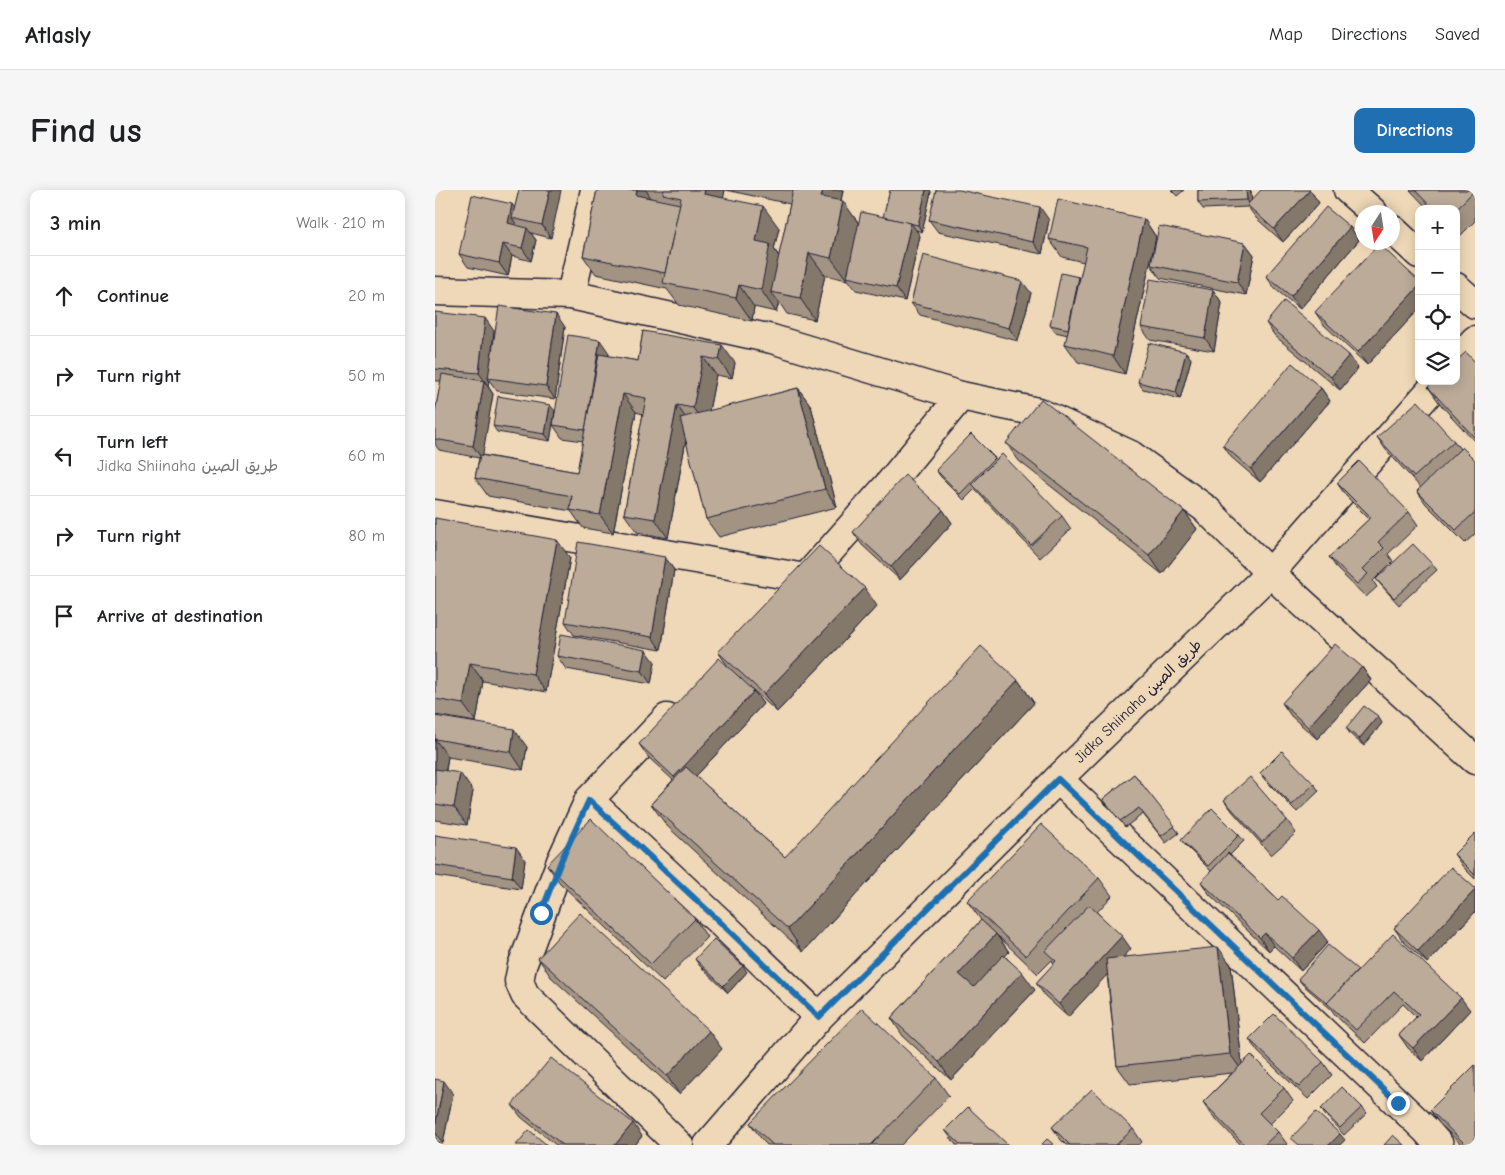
<!DOCTYPE html>
<meta charset="utf-8">
<style>
:root{--surface:#fff;--page:#f6f6f6;--text:#202124;--muted:#757577;--line:#e0e0e0;--accent:#1f6fb2}
body{margin:0;font-family:"Comic Neue","Playpen Sans Arabic",sans-serif;background:var(--page);color:var(--text)}
.controls{position:absolute;right:15px;top:15px;display:grid;overflow:hidden;border-radius:10px;box-shadow:0 2px 12px #0003}
.controls button{width:45px;height:45px;display:grid;place-items:center;padding:0;border:0;border-bottom:1px solid var(--line);background:var(--surface);color:var(--text);font:25px sans-serif}
.compass{position:absolute;left:920px;top:15px;width:45px;height:45px;border-radius:50%;background:var(--surface);box-shadow:0 2px 12px #0003;rotate:192deg}
.stop{position:absolute;width:15px;height:15px;margin:-11px;border:4px solid #1f6fb2;border-radius:50%;background:#fff}
.stop.end{background:#1f6fb2;border-color:#fff;box-shadow:0 1px 5px #0008}
.list{margin:0;padding:0;list-style:none}
h2{display:flex;justify-content:space-between;align-items:center;height:65px;margin:0;padding:0 20px;font-size:21px}
h2 small{font-size:16px;font-weight:400;color:var(--muted)}
.list li{display:grid;grid-template-columns:32px 1fr auto;gap:15px;align-items:center;box-sizing:border-box;height:80px;padding:0 20px;border-top:1px solid var(--line)}
.list b{display:block;font-size:19px;white-space:nowrap}
.list p{margin:0;font-size:16px;white-space:nowrap;color:var(--muted)}
.list em{font-size:16px;font-style:normal;color:var(--muted)}
.icon{flex:none;width:28px;height:28px;fill:none;stroke:currentColor;stroke-width:2;stroke-linecap:round;stroke-linejoin:round}
.map{position:relative;flex:none;width:1040px;height:955px;overflow:hidden;border-radius:10px}
header{display:flex;align-items:center;gap:30px;box-sizing:border-box;height:70px;padding:0 25px;background:var(--surface);border-bottom:1px solid var(--line)}
header strong{font-size:24px}
nav{display:flex;gap:28px;margin-inline-start:auto;font-size:18px}
.intro{display:flex;align-items:center;justify-content:space-between;box-sizing:border-box;height:120px;padding:0 30px}
h1{margin:0;font-size:35px}
.button{padding:12px 22px;border-radius:10px;background:var(--accent);color:#fff;font-size:18px;font-weight:700}
main{display:flex;gap:30px;padding:0 30px}
aside{flex:1;background:var(--surface);border-radius:10px;box-shadow:0 2px 12px #0003}
.map>svg:first-child{display:block}
.lines{fill:none;stroke-linecap:round;stroke-linejoin:round}
.minor-casing{stroke:#22223b;stroke-width:31}
.major-casing{stroke:#22223b;stroke-width:31}
.minor{stroke:#efd8b7;stroke-width:28}
.major{stroke:#efd8b7;stroke-width:28}
.wall{fill:#a29383;stroke:#22223b}
.shaded-wall{fill:#84786a;stroke:#22223b}
.building{fill:#bcab98;stroke:#22223b}
.route{stroke:#1f6fb2;stroke-width:6}
.labels{text-anchor:middle;stroke-width:4.5;stroke-linejoin:round;paint-order:stroke}
.street-label{font-size:15px;fill:#22223b;stroke:#efd8b7}
</style>
<header>
<strong>Atlasly</strong>
<nav><a>Map</a><a>Directions</a><a>Saved</a></nav>
</header>
<div class="intro"><h1>Find us</h1><a class="button">Directions</a></div>
<main>
<aside>
<h2>3 min<small>Walk · 210 m</small></h2>
<ul class="list">
<li><svg class="icon" aria-label="ahead" viewBox="0 0 24 24"><path d="M12 20V5M6 11l6-6 6 6"/></svg><div><b>Continue</b></div><em>20 m</em></li>
<li><svg class="icon" aria-label="right" viewBox="0 0 24 24"><path d="M7 20v-9h11M14 6l5 5-5 5"/></svg><div><b>Turn right</b></div><em>50 m</em></li>
<li><svg class="icon" aria-label="left" viewBox="0 0 24 24"><path d="M17 20v-9H6M10 6l-5 5 5 5"/></svg><div><b>Turn left</b><p>Jidka Shiinaha طريق الصين</p></div><em>60 m</em></li>
<li><svg class="icon" aria-label="right" viewBox="0 0 24 24"><path d="M7 20v-9h11M14 6l5 5-5 5"/></svg><div><b>Turn right</b></div><em>80 m</em></li>
<li><svg class="icon" aria-label="arrive" viewBox="0 0 24 24"><path d="M6 21V4h12l-3 4 3 4H6"/></svg><div><b>Arrive at destination</b></div></li>
</ul>
</aside>
<div class="map">
<svg width="1040" height="955" viewBox="0 0 1040 955">
<rect width="100%" height="100%" fill="#efd8b7"/>
<filter id="ink" filterUnits="userSpaceOnUse"><feTurbulence type="fractalNoise" baseFrequency=".02" numOctaves="2"/><feDisplacementMap in="SourceGraphic" scale="10" xChannelSelector="R" yChannelSelector="G"/><feConvolveMatrix kernelMatrix="1 2 1 2 8 2 1 2 1" color-interpolation-filters="sRGB"/></filter>
<g filter="url(#ink)">
<g class="lines">
<defs>
<g id="minor">
<polyline points="913,0 938,22"/>
<polyline points="958,40 984,64"/>
<polyline points="1021,97 1040,114"/>
<polyline points="0,101 136,105 337,149 526,206 603,222 696,265 771,319 835,383 1040,570"/>
<polyline points="136,105 160,0"/>
<polyline points="0,324 370,388"/>
<polyline points="368,391 454,294 526,206"/>
<polyline points="232,528 154,610 285,732 384,827"/>
<polyline points="623,589 991,940 1004,955"/>
<polyline points="154,610 126,671 87,776 84,791 90,805 244,955"/>
</g>
<g id="major">
<polyline points="1021,171 1040,150"/>
<polyline points="273,955 384,827 623,589 835,383 1004,191"/>
</g>
</defs>
<use href="#minor" class="minor-casing"/>
<use href="#major" class="major-casing"/>
<use href="#minor" class="minor"/>
<use href="#major" class="major"/>
</g>
<g class="wall">
<polygon points="84,0 116,48 96,43 101,50 96,71 77,66 73,86 33,77 24,64 80,18"/>
<polygon points="162,0 290,0 288,8 344,38 339,59 344,66 355,14 291,0 408,0 406,11 424,33 448,27 491,0 495,0 496,2 487,42 481,40 485,46 470,111 421,100 412,88 412,90 390,85 380,130 352,124 344,112 341,122 319,117 317,131 244,115 232,99 161,84 148,66"/>
<polygon points="736,0 749,0 742,6"/>
<polygon points="763,0 814,0 816,2 816,11 875,0 884,13 848,52 821,28 813,17 768,19 763,12"/>
<polygon points="975,0 1040,0 1040,31 1023,48 1021,47 1021,19 993,19"/>
<polygon points="709,29 721,47 690,184 643,172 630,154 633,145 620,142 615,135 644,87 645,89 649,72 627,67 614,49"/>
<polygon points="494,30 614,30 607,64 503,42"/>
<polygon points="915,37 924,50 865,119 840,99 831,86"/>
<polygon points="810,53 819,65 811,105 725,88 716,75"/>
<polygon points="984,91 984,119 932,175 889,135 880,122"/>
<polygon points="778,100 787,113 779,161 715,150 706,137"/>
<polygon points="596,103 583,151 485,125 476,113"/>
<polygon points="0,122 59,141 57,163 130,137 120,209 62,201 54,190 53,196 58,204 47,265 142,282 148,251 127,248 118,235 174,163 174,166 203,171 208,141 300,173 297,188 281,185 274,221 363,198 376,216 402,317 284,347 271,329 251,250 233,348 202,342 189,324 208,224 201,222 178,343 148,338 136,321 53,306 40,288 44,268 4,260 0,254 0,222 6,191 0,191"/>
<polygon points="831,133 923,178 905,200 840,146"/>
<polygon points="751,162 756,169 745,209 708,199 703,192"/>
<polygon points="1040,172 1040,252 1006,215 993,197"/>
<polygon points="886,198 895,211 825,292 796,267 788,255"/>
<polygon points="120,221 115,251 62,242 58,236"/>
<polygon points="942,247 1019,251 1025,259 1040,270 1040,344 1030,353 991,314 982,301 986,298 951,260"/>
<polygon points="571,253 749,321 762,339 727,384 584,271"/>
<polygon points="560,268 627,326 636,339 605,368 546,306 540,299 529,310 506,287 501,280"/>
<polygon points="902,293 974,322 983,335 953,364 958,371 938,391 942,397 931,407 903,380 894,367 934,329 911,306"/>
<polygon points="508,320 517,333 465,390 427,355 418,342"/>
<polygon points="0,328 135,368 111,502 48,491 41,532 0,525"/>
<polygon points="230,367 239,380 226,460 139,445 130,432"/>
<polygon points="997,374 1002,380 964,415 946,395 941,389"/>
<polygon points="442,416 342,522 319,501 328,514 261,586 350,667 583,490 599,513 368,762 232,636 216,614 238,590 213,567 204,554 295,479 283,462"/>
<polygon points="122,466 220,472 216,494 131,479"/>
<polygon points="927,477 936,490 882,549 856,526 847,513"/>
<polygon points="0,526 92,557 88,580 13,567 11,581 38,601 32,635 0,630"/>
<polygon points="947,533 929,556 916,545 911,538"/>
<polygon points="825,583 879,594 884,601 862,622 830,590"/>
<polygon points="699,584 744,643 731,653 708,624 690,637 668,609"/>
<polygon points="789,610 852,630 861,643 836,665 798,622"/>
<polygon points="1040,643 1040,689 1028,677 1019,664"/>
<polygon points="0,645 90,670 86,699 0,686"/>
<polygon points="804,645 809,651 795,665 843,710 893,752 866,781 839,756 834,761 775,705 766,692 776,681 751,656 746,650"/>
<polygon points="112,675 260,729 272,747 228,792 125,693"/>
<polygon points="664,688 677,706 662,722 696,759 688,767 796,775 807,874 849,898 858,911 835,934 843,942 852,954 851,955 806,955 777,925 768,912 797,883 695,894 682,876 672,784 633,827 610,806 601,793 619,774 617,770 603,784 563,746 574,762 570,766 600,800 516,890 468,846 456,828 546,730 532,711"/>
<polygon points="1040,698 1040,722 992,773 968,751 959,738"/>
<polygon points="103,768 287,859 244,904 116,787"/>
<polygon points="260,769 312,782 293,803 264,775"/>
<polygon points="923,780 1035,820 987,871 973,858 964,845 981,827 968,814 930,853 901,826 896,819 868,795 863,789"/>
<polygon points="814,849 888,872 897,885 873,909 823,862"/>
<polygon points="501,888 514,906 466,955 332,955 328,951 315,933"/>
<polygon points="0,889 18,904 8,953 0,952"/>
<polygon points="77,915 207,946 200,955 121,955 86,927"/>
<polygon points="927,917 932,923 909,945 890,925 886,919"/>
<polygon points="995,920 1040,955 1027,955 1004,933"/>
<polygon points="617,937 698,939 707,952 704,955 631,955 626,950"/>
<polygon points="510,940 573,955 521,955"/>
</g>
<g class="shaded-wall">
<polygon points="115,0 126,0 116,48 107,35"/>
<polygon points="202,0 211,0 216,8 201,5"/>
<polygon points="270,0 290,0 285,26 269,4"/>
<polygon points="388,0 408,0 402,29 386,7"/>
<polygon points="491,0 495,0 496,2 487,42 483,35"/>
<polygon points="811,0 814,0 816,2 817,17 812,10"/>
<polygon points="875,0 884,13 848,52 839,39"/>
<polygon points="408,11 424,34 412,90 396,68"/>
<polygon points="77,14 86,27 77,28 84,38 73,33"/>
<polygon points="328,16 344,38 339,59 351,77 336,102 344,112 341,122 326,100 321,51"/>
<polygon points="605,17 614,30 607,64 598,52"/>
<polygon points="709,29 721,47 690,184 678,166"/>
<polygon points="476,33 485,46 470,111 461,98"/>
<polygon points="915,37 924,50 865,119 856,106"/>
<polygon points="92,38 101,50 96,71 87,58"/>
<polygon points="810,53 819,65 811,105 802,92"/>
<polygon points="68,54 77,66 73,86 64,73"/>
<polygon points="374,63 390,85 380,130 365,108"/>
<polygon points="644,87 649,94 633,139"/>
<polygon points="587,91 596,103 583,151 574,138"/>
<polygon points="304,95 319,117 317,131 301,108"/>
<polygon points="984,96 984,119 932,175 923,162"/>
<polygon points="778,100 787,113 779,161 770,148"/>
<polygon points="121,124 130,137 120,209 111,196"/>
<polygon points="50,128 59,141 54,188 53,188 54,190 53,196 44,183"/>
<polygon points="165,150 174,163 160,253 151,241"/>
<polygon points="287,155 300,173 297,188 284,170"/>
<polygon points="751,162 756,169 745,209 741,202"/>
<polygon points="914,165 923,178 905,200 896,187"/>
<polygon points="268,167 281,185 271,236 258,218"/>
<polygon points="49,191 58,204 47,269 38,256"/>
<polygon points="363,198 376,216 402,317 390,299"/>
<polygon points="886,198 895,211 825,292 816,279"/>
<polygon points="188,204 201,222 178,343 165,325"/>
<polygon points="115,215 120,221 115,251 110,244"/>
<polygon points="242,215 254,233 233,348 220,329"/>
<polygon points="508,320 517,333 465,390 456,377"/>
<polygon points="749,321 762,339 727,384 714,365"/>
<polygon points="122,350 135,368 111,502 98,484"/>
<polygon points="230,367 239,380 226,460 217,447"/>
<polygon points="430,398 442,416 342,522 329,504"/>
<polygon points="211,460 220,472 216,494 207,481"/>
<polygon points="35,473 48,491 41,532 28,514"/>
<polygon points="927,477 936,490 882,549 873,537"/>
<polygon points="583,490 599,513 368,762 353,739"/>
<polygon points="319,501 328,514 248,600 239,587"/>
<polygon points="943,526 947,533 929,556 924,549"/>
<polygon points="79,539 92,557 88,580 76,562"/>
<polygon points="0,549 13,567 8,596 0,584"/>
<polygon points="25,583 38,601 32,635 19,617"/>
<polygon points="81,657 90,670 86,699 77,687"/>
<polygon points="1040,700 1040,722 992,773 983,761"/>
<polygon points="884,740 893,752 866,781 857,768"/>
<polygon points="830,743 839,756 834,761 825,748"/>
<polygon points="561,744 574,762 537,802 524,784"/>
<polygon points="687,746 696,759 633,827 624,814"/>
<polygon points="783,757 796,775 808,882 795,864"/>
<polygon points="308,776 312,782 293,803 288,796"/>
<polygon points="587,782 600,800 516,890 504,872"/>
<polygon points="1026,808 1035,820 987,871 978,858"/>
<polygon points="274,841 287,859 244,904 232,886"/>
<polygon points="9,891 18,904 8,953 0,942 0,937"/>
<polygon points="198,933 207,946 200,955 180,955"/>
<polygon points="905,944 910,950 905,955 894,955"/>
</g>
<g class="building">
<polygon points="84,0 115,0 107,35 77,28"/>
<polygon points="162,0 202,0 201,5 245,14 230,83 148,66"/>
<polygon points="229,0 270,0 269,4 328,16 321,51 335,54 326,100 304,95 301,108 228,93 246,8 228,4"/>
<polygon points="358,0 388,0 386,7 408,11 396,68 374,63 365,108 336,102"/>
<polygon points="455,0 491,0 483,35 448,27"/>
<polygon points="501,0 524,0 605,17 598,52 494,30"/>
<polygon points="763,0 811,0 812,10 763,12"/>
<polygon points="826,0 875,0 839,39 812,15"/>
<polygon points="980,0 1040,0 1021,19 998,19"/>
<polygon points="37,5 77,14 73,33 92,38 87,58 68,54 64,73 24,64"/>
<polygon points="623,9 709,29 678,166 630,154 652,57 614,49"/>
<polygon points="891,17 915,37 856,106 831,86"/>
<polygon points="426,22 476,33 461,98 412,87"/>
<polygon points="724,36 810,53 802,92 716,75"/>
<polygon points="944,54 984,91 984,96 923,162 880,122"/>
<polygon points="488,65 587,91 574,138 476,113"/>
<polygon points="626,83 644,87 633,139 615,135"/>
<polygon points="715,89 778,100 770,148 706,137"/>
<polygon points="849,111 914,165 896,187 831,133"/>
<polygon points="64,116 121,124 111,196 53,188"/>
<polygon points="0,122 50,128 44,183 0,179"/>
<polygon points="208,141 287,155 284,170 268,167 258,218 242,215 220,329 189,324 211,208 188,204 165,325 135,320 137,306 40,288 45,265 142,282 164,164 203,171"/>
<polygon points="133,145 165,150 150,240 118,235"/>
<polygon points="714,153 751,162 741,202 703,192"/>
<polygon points="1031,162 1040,172 1040,248 993,197 999,191 1021,191 1021,171"/>
<polygon points="857,173 886,198 816,279 788,255"/>
<polygon points="7,184 49,191 38,256 0,249 0,222"/>
<polygon points="363,198 390,299 271,329 245,228"/>
<polygon points="63,206 115,215 110,244 58,236"/>
<polygon points="606,209 749,321 714,365 571,253"/>
<polygon points="983,211 1019,251 979,287 942,247"/>
<polygon points="536,244 560,268 525,304 501,280"/>
<polygon points="1027,257 1040,270 1040,322 1021,340 982,301"/>
<polygon points="567,264 627,326 596,355 537,294"/>
<polygon points="924,271 974,322 943,352 949,358 928,379 933,384 922,394 894,367 936,327 902,293"/>
<polygon points="470,285 508,320 456,377 418,342"/>
<polygon points="0,328 122,350 98,484 35,473 28,514 0,509"/>
<polygon points="143,352 230,367 217,447 130,432"/>
<polygon points="978,354 997,374 959,408 941,389"/>
<polygon points="384,356 430,398 329,504 283,462"/>
<polygon points="126,444 211,460 207,481 122,466"/>
<polygon points="900,454 927,477 873,537 847,513"/>
<polygon points="546,456 583,490 353,739 216,614 251,577 350,667"/>
<polygon points="284,468 319,501 239,587 204,554"/>
<polygon points="929,516 943,526 924,549 911,538"/>
<polygon points="0,526 79,539 76,562 0,549 0,551"/>
<polygon points="847,561 879,594 857,615 825,583"/>
<polygon points="0,579 25,583 19,617 0,614"/>
<polygon points="699,584 740,636 726,646 704,618 685,631 668,609"/>
<polygon points="815,587 852,630 827,652 789,610"/>
<polygon points="777,618 804,645 773,676 746,650"/>
<polygon points="156,629 260,729 216,774 112,675"/>
<polygon points="606,634 664,688 591,766 532,711"/>
<polygon points="1040,643 1040,685 1019,664"/>
<polygon points="0,645 81,657 77,687 0,675"/>
<polygon points="793,663 843,710 847,706 884,740 857,768 830,743 825,748 766,692"/>
<polygon points="1016,677 1040,698 1040,700 983,761 959,738"/>
<polygon points="654,715 687,746 624,814 601,793 621,771 610,761"/>
<polygon points="145,723 274,841 232,886 103,768"/>
<polygon points="546,730 561,744 524,784 539,797 568,765 587,782 504,872 456,828"/>
<polygon points="958,744 1026,808 978,858 964,845 984,824 959,801 921,840 892,813"/>
<polygon points="279,749 308,776 288,796 260,769"/>
<polygon points="893,755 923,780 892,813 863,789"/>
<polygon points="783,757 795,864 682,876 671,769"/>
<polygon points="427,818 501,888 436,955 338,955 315,933"/>
<polygon points="839,824 888,872 864,897 814,849"/>
<polygon points="816,865 849,898 824,923 843,942 829,955 810,955 768,912"/>
<polygon points="116,868 198,933 180,955 128,955 77,915"/>
<polygon points="1040,875 1040,955 1031,955 995,920"/>
<polygon points="0,889 9,891 0,937"/>
<polygon points="907,897 927,917 905,938 886,919"/>
<polygon points="657,899 698,939 681,955 635,955 617,937"/>
<polygon points="533,917 573,955 526,955 510,940"/>
<polygon points="881,922 905,944 894,955 864,955 856,948"/>
<polygon points="94,940 112,955 81,955"/>
<polygon points="958,945 969,955 949,955"/>
<polygon points="612,949 619,955 606,955"/>
</g>
</g>
<g class="lines" filter="url(#ink)">
<polyline class="route" points="106,723 126,671 154,610 285,732 384,827 623,589 963,913"/>
</g>
<g class="labels">
<g class="street-label">
<text transform="translate(703 511) rotate(-44)" y="5">Jidka Shiinaha طريق الصين</text>
</g>
</g>
</svg>
<div class="controls">
<button>+</button>
<button>−</button>
<button><svg class="icon" aria-label="locate" viewBox="0 0 24 24"><circle cx="12" cy="12" r="6"/><path d="M12 2v4M12 18v4M2 12h4M18 12h4"/></svg></button>
<button><svg class="icon" aria-label="layers" viewBox="0 0 24 24"><path d="M12 4l9 5-9 5-9-5zM3 14l9 5 9-5"/></svg></button>
</div>
<svg class="compass" viewBox="-18 -18 36 36"><path d="M0-13l5 13h-10z" fill="#e53935"/><path d="M0 13l5-13h-10z" fill="#757577"/></svg>
<div class="stop" style="left:106px;top:723px"></div>
<div class="stop end" style="left:963px;top:913px"></div>
</div>
</main>
